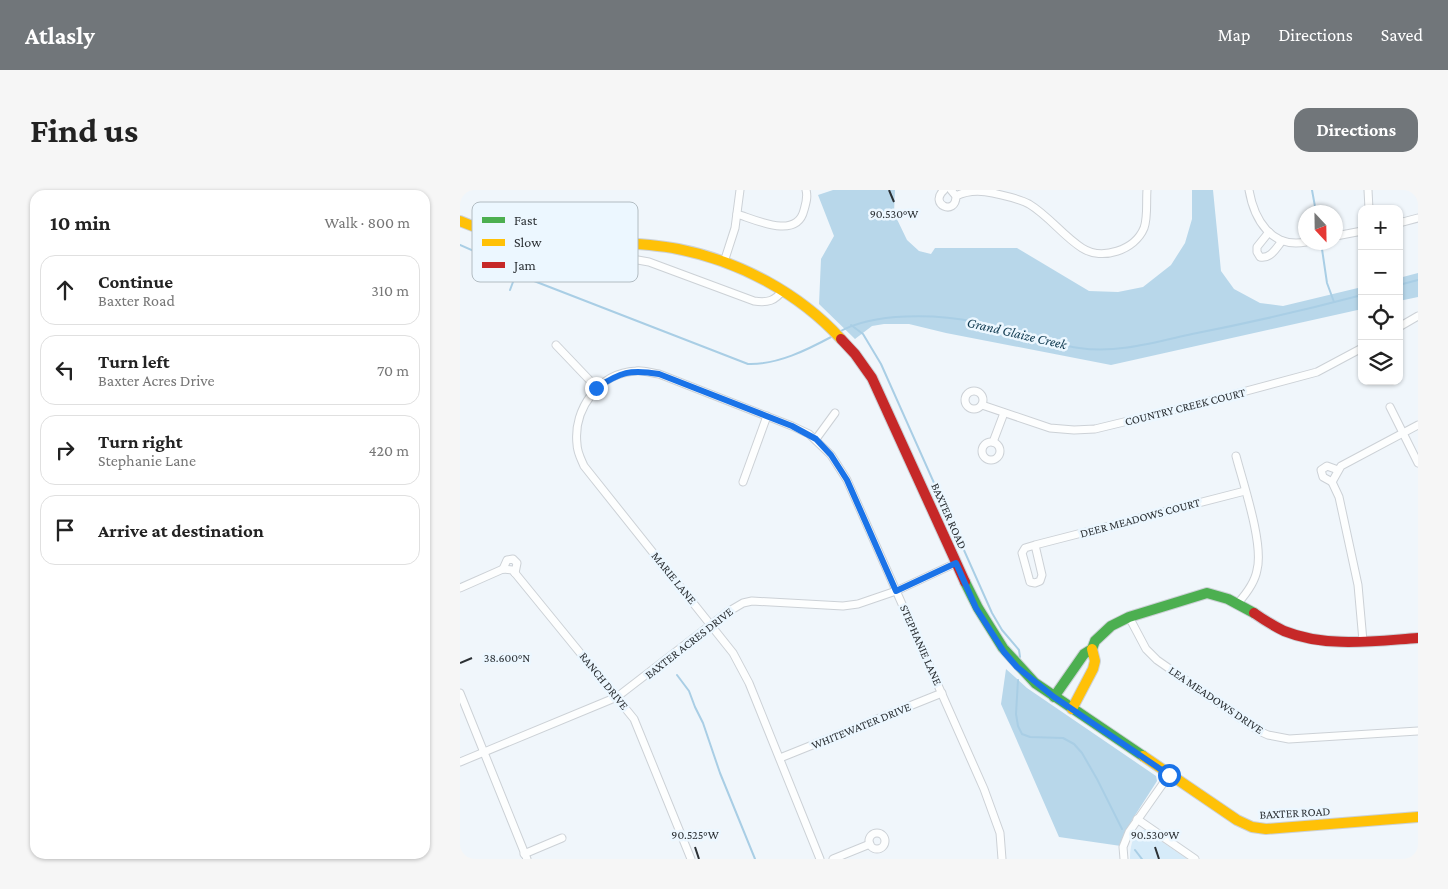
<!DOCTYPE html>
<meta charset="utf-8">
<style>
:root{--surface:#fff;--page:#f6f6f6;--text:#222;--muted:#767676;--line:#e0e0e0;--accent:#71767a}
body{margin:0;font-family:"Crimson Pro",serif;background:var(--page);color:var(--text)}
.controls{position:absolute;right:15px;top:15px;display:grid;overflow:hidden;border-radius:10px;box-shadow:0 1px 4px #0004}
.controls button{width:45px;height:45px;display:grid;place-items:center;padding:0;border:0;border-bottom:1px solid var(--line);background:var(--surface);color:var(--text);font:25px sans-serif}
.compass{position:absolute;left:838px;top:15px;width:45px;height:45px;border-radius:50%;background:var(--surface);box-shadow:0 1px 4px #0004;rotate:158deg}
.stop{position:absolute;width:15px;height:15px;margin:-11px;border:4px solid #1a73e8;border-radius:50%;background:#fff}
.stop.end{background:#1a73e8;border-color:#fff;box-shadow:0 1px 5px #0008}
.list{margin:0;padding:0;list-style:none}
h2{display:flex;justify-content:space-between;align-items:center;height:65px;margin:0;padding:0 20px;font-size:21px}
h2 small{font-size:16px;font-weight:400;color:var(--muted)}
.list li{display:grid;grid-template-columns:32px 1fr auto;gap:15px;align-items:center;box-sizing:border-box;height:70px;margin:0 10px 10px;padding:0 10px;border:1px solid var(--line);border-radius:15px}
.list b{display:block;font-size:19px;white-space:nowrap}
.list p{margin:0;font-size:16px;white-space:nowrap;color:var(--muted)}
.list em{font-size:16px;font-style:normal;color:var(--muted)}
.icon{flex:none;width:28px;height:28px;fill:none;stroke:currentColor;stroke-width:2;stroke-linecap:round;stroke-linejoin:round}
.map{position:relative;flex:none;width:958px;height:669px;overflow:hidden;border-radius:15px}
header{display:flex;align-items:center;gap:30px;box-sizing:border-box;height:70px;padding:0 25px;background:var(--accent);color:#fff}
header strong{font-size:24px}
nav{display:flex;gap:28px;margin-inline-start:auto;font-size:18px}
.intro{display:flex;align-items:center;justify-content:space-between;box-sizing:border-box;height:120px;padding:0 30px}
h1{margin:0;font-size:35px}
.button{padding:12px 22px;border-radius:15px;background:var(--accent);color:#fff;font-size:18px;font-weight:700}
main{display:flex;gap:30px;padding:0 30px}
aside{flex:1;background:var(--surface);border-radius:15px;box-shadow:0 1px 4px #0004}
.map>svg:first-child{display:block}
.green{fill:#d6ebf9}
.forest{fill:#b8d7ea}
.lines{fill:none;stroke-linecap:round;stroke-linejoin:round}
.stream{stroke:#a9cee5;stroke-width:2}
.street-casing{stroke:#ccd1d6;stroke-width:9}
.fast-casing{stroke:#ccd1d6;stroke-width:12}
.slow-casing{stroke:#ccd1d6;stroke-width:12}
.jam-casing{stroke:#ccd1d6;stroke-width:12}
.street{stroke:#fdfefe;stroke-width:7}
.fast{stroke:#4caf50;stroke-width:10}
.slow{stroke:#ffc107;stroke-width:10}
.jam{stroke:#c62828;stroke-width:10}
.route{stroke:#1a73e8;stroke-width:6}
.ticks{fill:none;stroke:#2c3135;stroke-width:2}
.labels{text-anchor:middle;stroke-width:5;stroke-linejoin:round;paint-order:stroke}
.street-label{font-size:12px;fill:#2c3135;stroke:#ecf7ff}
.water-label{font-size:14px;font-style:italic;fill:#123c52;stroke:#ecf7ff}
.key{fill:#ecf7ff;stroke:#b2bcc2;stroke-width:1}
.key-label{font-size:14px;fill:#2c3135}
.ticks-label{font-size:12px;text-anchor:middle;fill:#2c3135;stroke:#ecf7ff;stroke-width:5;stroke-linejoin:round;paint-order:stroke}
</style>
<header>
<strong>Atlasly</strong>
<nav><a>Map</a><a>Directions</a><a>Saved</a></nav>
</header>
<div class="intro"><h1>Find us</h1><a class="button">Directions</a></div>
<main>
<aside>
<h2>10 min<small>Walk · 800 m</small></h2>
<ul class="list">
<li><svg class="icon" aria-label="ahead" viewBox="0 0 24 24"><path d="M12 20V5M6 11l6-6 6 6"/></svg><div><b>Continue</b><p>Baxter Road</p></div><em>310 m</em></li>
<li><svg class="icon" aria-label="left" viewBox="0 0 24 24"><path d="M17 20v-9H6M10 6l-5 5 5 5"/></svg><div><b>Turn left</b><p>Baxter Acres Drive</p></div><em>70 m</em></li>
<li><svg class="icon" aria-label="right" viewBox="0 0 24 24"><path d="M7 20v-9h11M14 6l5 5-5 5"/></svg><div><b>Turn right</b><p>Stephanie Lane</p></div><em>420 m</em></li>
<li><svg class="icon" aria-label="arrive" viewBox="0 0 24 24"><path d="M6 21V4h12l-3 4 3 4H6"/></svg><div><b>Arrive at destination</b></div></li>
</ul>
</aside>
<div class="map">
<svg width="958" height="669" viewBox="0 0 958 669">
<rect width="100%" height="100%" fill="#f0f6fb"/>
<path class="green" d="M685,640L727,669H670C670,658 672,641 685,640Z"/>
<g class="forest">
<polygon points="373,0 435,0 434,23 447,50 459,61 471,64 475,58 557,58 629,101 658,102 683,97 711,75 725,53 732,29 732,0 753,0 761,81 774,99 800,113 823,116 902,97 902,119 651,175 486,143 449,134 424,134 412,136 395,149 359,114 361,69 374,46 358,5"/>
<polygon points="958,83 958,107 939,111 939,88"/>
<polygon points="546,479 567,498 696,586 697,591 672,630 661,656 599,647 541,514"/>
</g>
<g class="lines">
<g class="stream">
<polyline points="852,0 856,22"/>
<path d="M0,55L25,66L56,84L288,174C317,175 347,160 373,146"/>
<polyline points="862,59 867,93 874,112"/>
<polyline points="939,95 958,90"/>
<polyline points="50,100 56,84"/>
<polyline points="391,135 403,144 421,174 532,423 542,440 559,460 560,467"/>
<path d="M379,142C414,122 477,124 516,132C551,139 584,153 619,158C656,164 696,152 732,144C789,133 845,120 902,105"/>
<polyline points="217,485 229,501 235,517 243,533 260,583 295,669"/>
<polyline points="558,490 556,524 558,536 562,544 570,547 603,548 614,554 622,563 637,589 662,639"/>
<polyline points="675,660 682,669"/>
</g>
<defs>
<g id="street">
<path d="M484,0C468,14 496,27 496,6L491,0"/>
<path d="M789,0C794,29 811,59 846,52"/>
<polyline points="908,0 909,19"/>
<path d="M496,6C508,0 520,0 533,3C545,6 558,8 569,14C589,26 603,46 622,58C642,71 675,60 684,38C688,27 686,12 687,0"/>
<path d="M277,24C296,30 337,50 344,20C346,13 348,7 346,0"/>
<polyline points="939,33 958,28"/>
<path d="M809,42L797,57V62L800,67C811,69 816,58 822,51"/>
<polyline points="876,46 902,41"/>
<path d="M110,50L109,60L111,63L172,69L189,72L294,111C308,113 315,111 323,100"/>
<polyline points="264,72 275,38 280,0"/>
<polyline points="939,137 958,126"/>
<polyline points="96,155 137,198"/>
<circle cx="514" cy="210" r="9"/>
<polyline points="522,215 590,238 614,240 635,239 738,214 857,182 902,158"/>
<polyline points="930,217 958,273"/>
<polyline points="356,249 375,223"/>
<polyline points="533,252 544,223"/>
<circle cx="531" cy="261" r="9"/>
<path d="M776,266C783,293 804,354 797,380C795,392 786,404 778,413"/>
<polyline points="283,292 307,226"/>
<polyline points="872,292 863,287 861,280 867,276 878,280"/>
<polyline points="575,355 582,385 580,391 575,393 570,392 562,363 565,358 575,355 785,301"/>
<polyline points="43,379 47,370 53,369 57,373 55,383"/>
<polyline points="0,398 43,379 52,380 55,383 174,529 231,669"/>
<polyline points="669,427 686,459 697,470 799,541 808,545 829,549 958,541"/>
<polyline points="903,451 898,395 879,307 872,292 881,276 958,235"/>
<polyline points="0,503 67,669"/>
<polyline points="320,568 482,503"/>
<polyline points="0,572 157,507 266,423 283,413 292,411 383,416 398,414 436,401 496,373"/>
<polyline points="677,629 735,669"/>
<circle cx="417" cy="651" r="8"/>
<polyline points="64,664 102,648"/>
<path d="M360,669L289,493L273,463L124,276C121,269 117,262 117,254C113,219 139,183 176,181C183,180 191,183 199,184L332,236L349,244L371,265L387,290L524,599L540,643L542,669"/>
<polyline points="373,669 410,654"/>
<polyline points="664,669 663,657 669,642 709,585"/>
</g>
<g id="fast">
<polyline points="505,392 518,418 543,458 575,493 683,566"/>
<polyline points="594,507 624,464 632,459 635,451 651,436 669,427 747,403 768,409 794,423"/>
</g>
<g id="slow">
<path d="M0,31C40,49 84,48 127,51C157,53 188,53 218,59C279,71 339,103 381,149"/>
<polyline points="612,519 633,479 635,471 632,459"/>
<polyline points="683,566 777,630 792,637 806,639 958,627"/>
</g>
<g id="jam">
<polyline points="381,149 395,164 412,188 505,392"/>
<path d="M794,423C804,430 814,436 824,441C866,458 914,451 958,448"/>
</g>
</defs>
<use href="#street" class="street-casing"/>
<use href="#fast" class="fast-casing"/>
<use href="#slow" class="slow-casing"/>
<use href="#jam" class="jam-casing"/>
<use href="#street" class="street"/>
<use href="#fast" class="fast"/>
<use href="#slow" class="slow"/>
<use href="#jam" class="jam"/>
</g>
<g class="lines">
<path class="route" d="M136,198C161,182 170,179 199,184L332,236L356,249L371,265L387,290L436,401L496,373L516,418L544,462L557,477L594,507L709,585"/>
</g>
<path class="ticks" d="M429,0L434,12M0,473L12,468M235,657L239,669M695,657L699,669"/>
<g class="labels">
<g class="street-label">
<text transform="translate(725 217) rotate(-14)" y="4">COUNTRY CREEK COURT</text>
<text transform="translate(489 326) rotate(66)" y="4">BAXTER ROAD</text>
<text transform="translate(680 328) rotate(-15)" y="4">DEER MEADOWS COURT</text>
<text transform="translate(214 388) rotate(51)" y="4">MARIE LANE</text>
<text transform="translate(229 453) rotate(-38)" y="4">BAXTER ACRES DRIVE</text>
<text transform="translate(461 455) rotate(66)" y="4">STEPHANIE LANE</text>
<text transform="translate(144 491) rotate(51)" y="4">RANCH DRIVE</text>
<text transform="translate(756 510) rotate(34)" y="4">LEA MEADOWS DRIVE</text>
<text transform="translate(401 536) rotate(-22)" y="4">WHITEWATER DRIVE</text>
<text transform="translate(835 623) rotate(-3)" y="4">BAXTER ROAD</text>
</g>
<g class="water-label">
<text transform="translate(557 143) rotate(13)" y="5">Grand Glaize Creek</text>
</g>
</g>
<rect x="12" y="12" width="166" height="80" rx="8" class="key"/>
<rect x="22" y="27" width="23" height="6" fill="#4caf50"/>
<rect x="22" y="49" width="23" height="7" fill="#ffc107"/>
<rect x="22" y="72" width="23" height="6" fill="#c62828"/>
<g class="key-label">
<text x="54" y="35">Fast</text>
<text x="54" y="57">Slow</text>
<text x="54" y="80">Jam</text>
</g>
<g class="ticks-label">
<text x="434" y="28">90.530°W</text>
<text x="47" y="472">38.600°N</text>
<text x="235" y="649">90.525°W</text>
<text x="695" y="649">90.530°W</text>
</g>
</svg>
<div class="controls">
<button>+</button>
<button>−</button>
<button><svg class="icon" aria-label="locate" viewBox="0 0 24 24"><circle cx="12" cy="12" r="6"/><path d="M12 2v4M12 18v4M2 12h4M18 12h4"/></svg></button>
<button><svg class="icon" aria-label="layers" viewBox="0 0 24 24"><path d="M12 4l9 5-9 5-9-5zM3 14l9 5 9-5"/></svg></button>
</div>
<svg class="compass" viewBox="-18 -18 36 36"><path d="M0-13l5 13h-10z" fill="#e53935"/><path d="M0 13l5-13h-10z" fill="#767676"/></svg>
<div class="stop" style="left:709px;top:585px"></div>
<div class="stop end" style="left:136px;top:198px"></div>
</div>
</main>
